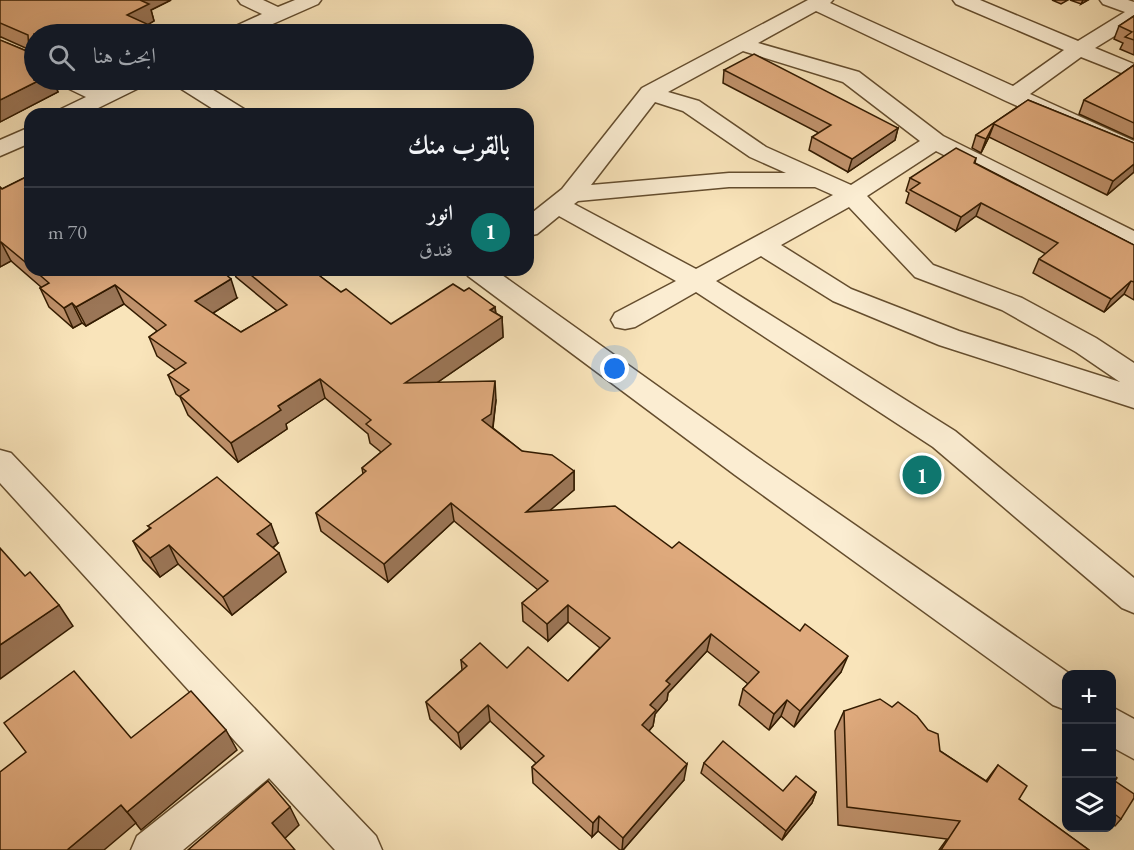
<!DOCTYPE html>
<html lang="ar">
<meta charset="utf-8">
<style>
:root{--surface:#171b24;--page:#242831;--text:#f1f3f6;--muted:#9ea1a6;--line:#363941;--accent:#0f766e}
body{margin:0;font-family:"EB Garamond",Amiri,serif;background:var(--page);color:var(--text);direction:rtl}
.controls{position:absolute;right:18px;bottom:18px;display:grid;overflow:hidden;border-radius:12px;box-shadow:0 6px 24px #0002}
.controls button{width:54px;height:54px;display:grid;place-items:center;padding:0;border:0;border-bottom:2px solid var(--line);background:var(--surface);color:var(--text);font:30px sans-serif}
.you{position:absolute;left:615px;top:369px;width:21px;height:21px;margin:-15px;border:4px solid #fff;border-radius:50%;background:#1a73e8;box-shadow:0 0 0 9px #1a73e833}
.badge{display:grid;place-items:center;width:39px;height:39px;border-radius:50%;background:var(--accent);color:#fff;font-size:20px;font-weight:700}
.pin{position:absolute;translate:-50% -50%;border:3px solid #fff;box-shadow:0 2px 6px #0006}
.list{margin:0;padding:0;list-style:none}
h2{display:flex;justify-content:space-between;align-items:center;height:78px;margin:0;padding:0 24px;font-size:26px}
h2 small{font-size:20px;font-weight:400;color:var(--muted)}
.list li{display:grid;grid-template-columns:39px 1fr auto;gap:18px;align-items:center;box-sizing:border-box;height:90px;padding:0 24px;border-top:2px solid var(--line)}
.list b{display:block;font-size:22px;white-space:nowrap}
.list p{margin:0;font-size:20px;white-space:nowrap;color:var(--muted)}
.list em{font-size:20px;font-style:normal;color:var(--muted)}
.icon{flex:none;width:33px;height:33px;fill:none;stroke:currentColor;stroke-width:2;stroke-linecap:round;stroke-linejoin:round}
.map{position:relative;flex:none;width:1134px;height:850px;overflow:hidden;direction:ltr}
.search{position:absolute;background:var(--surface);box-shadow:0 6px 24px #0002;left:24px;top:24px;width:510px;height:66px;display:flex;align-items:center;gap:15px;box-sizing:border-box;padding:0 21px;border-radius:33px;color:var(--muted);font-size:22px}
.panel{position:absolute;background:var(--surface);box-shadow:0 6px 24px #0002;left:24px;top:108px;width:510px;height:168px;border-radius:18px;direction:rtl}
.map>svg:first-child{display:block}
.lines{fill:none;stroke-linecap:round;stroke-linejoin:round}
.street-casing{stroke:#644d2e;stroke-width:3}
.street{fill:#fbedd2;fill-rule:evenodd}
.wall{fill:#bf916b;stroke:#331b00;stroke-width:1.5}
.shaded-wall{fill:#9b7657;stroke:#331b00;stroke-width:1.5}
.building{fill:#dea97c;stroke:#331b00;stroke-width:1.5}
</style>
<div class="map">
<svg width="1134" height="850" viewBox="0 0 1134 850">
<rect width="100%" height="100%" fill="#f9e4ba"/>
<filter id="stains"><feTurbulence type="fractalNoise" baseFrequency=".00333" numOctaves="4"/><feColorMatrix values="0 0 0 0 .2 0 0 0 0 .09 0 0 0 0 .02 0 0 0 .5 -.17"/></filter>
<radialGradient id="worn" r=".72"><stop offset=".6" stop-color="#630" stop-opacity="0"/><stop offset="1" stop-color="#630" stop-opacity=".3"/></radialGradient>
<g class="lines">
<defs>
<g id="street">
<polygon points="238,0 263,0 278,7 295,0 321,0 318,4 250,34 224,34 227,30 262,14 241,4"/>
<path d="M808,0H833L830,3L1013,86L1064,50L956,4L953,0H980L1078,41L1125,12L1103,4L1100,0H1128L1134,2V24L1095,48L1134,64V78L1081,57L1030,94L1134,141V157L1006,101L816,11L758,43L859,72L943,136L1134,231V249L1125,247L936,151L867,196L933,265L1022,298L1096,338L1134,363V408L939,345L833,301L761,256L716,281L955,431L1134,578V613L1122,608L933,447L696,292L635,327L625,329L615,327L611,320L615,313L676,281L559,216L537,234L528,236V216L562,189L642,88ZM743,51L843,82L920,141L851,185L766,147L699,101L668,92ZM655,102L683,111L750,157L786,173H729L591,185ZM729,187H815L833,195L696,269L574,204L578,201ZM849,207L915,277L1002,310L1076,352L1120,382L959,331L851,289L781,245Z"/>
<polygon points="59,80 85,80 103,89 121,80 148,80 145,85 86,114 58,114 61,109 86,97 61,85"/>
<polygon points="172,80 197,80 244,109 247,114 221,114 175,85"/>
<polygon points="30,127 30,143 0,156 0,140"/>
<polygon points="464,270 495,270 757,457 1070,674 1066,674 1066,710 1053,705 735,475 468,276"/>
<polygon points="0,450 11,453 376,836 382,850 335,850 269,778 183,850 131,850 137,836 244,751 0,483"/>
<polygon points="1112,707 1134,719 1134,759 1112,747"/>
</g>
</defs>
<use href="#street" class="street-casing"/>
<use href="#street" class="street"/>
</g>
<g class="wall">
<polygon points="0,0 171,0 151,10 154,21 147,25 151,34 34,34 34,80 59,80 58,84 55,85 58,92 0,122 0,40 29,52 28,49 1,37 0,38"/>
<polygon points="1052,0 1068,0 1061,4"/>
<polygon points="1070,0 1088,0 1081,4"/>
<polygon points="1134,16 1134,55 1120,49 1123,43 1114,39 1119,26"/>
<polygon points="1134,65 1134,139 1079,114 1084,100"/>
<polygon points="724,70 898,128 895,140 848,172 809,150 812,137 819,133 723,83"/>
<polygon points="1028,100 1134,143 1134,172 1107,195 989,137 981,153 972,148 976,135"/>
<polygon points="976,158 975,163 1134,245 1134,300 1124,294 1104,312 1033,273 1039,259 1046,254 976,216 956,231 906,203 909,193 906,191 910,178"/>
<polygon points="30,175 30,270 144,270 147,272 237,298 213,313 241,332 277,311 236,277 233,270 312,270 341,292 391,324 464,291 495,307 496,313 502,317 503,337 438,382 496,400 493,428 522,451 574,471 574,490 550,510 841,672 794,727 781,716 769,730 739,705 743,689 748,684 707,651 668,693 667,700 655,714 653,726 649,731 684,780 623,850 620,850 598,831 592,837 533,783 532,767 536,763 490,721 461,749 430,719 426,702 462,670 461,660 507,668 568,681 600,648 568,622 548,641 523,621 522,603 538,590 454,521 388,582 321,531 316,513 363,474 362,468 381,452 370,443 368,434 325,398 286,424 287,429 238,462 188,415 180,397 176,394 168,375 176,370 157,356 149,337 157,331 124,304 86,326 82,323 73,328 49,307 40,288 41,287 11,261 0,267 0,187 2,189"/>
<polygon points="148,526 278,543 273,548 286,572 232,615 178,564 160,577 143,560 133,541 150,528"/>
<polygon points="844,711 940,751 986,781 998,765 1019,799 1089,850 939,850 947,839 838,825 835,731"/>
<polygon points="704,763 783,791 816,792 812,803 782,840 701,773"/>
<polygon points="1112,774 1115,781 1121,819 1115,826 1112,823"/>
<polygon points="1066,781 1066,790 1063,787"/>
</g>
<g class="shaded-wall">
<polygon points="136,0 171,0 151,10 154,21 147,25 151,34 128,34 127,15"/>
<polygon points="1083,0 1088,0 1081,4"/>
<polygon points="40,80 59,80 58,84 55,85 58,92 0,122 0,100"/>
<polygon points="994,124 989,137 981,153 986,139"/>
<polygon points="898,128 895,140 848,172 852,159"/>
<polygon points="1134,164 1134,172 1107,195 1113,181"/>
<polygon points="981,203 976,216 956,231 961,217"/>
<polygon points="0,242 1,242 11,261 0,267"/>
<polygon points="231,279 237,298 202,320 195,301"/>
<polygon points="1131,281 1124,294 1104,312 1111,299"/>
<polygon points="115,285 124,304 86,326 76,307"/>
<polygon points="72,303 82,323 73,328 64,308"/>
<polygon points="495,307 496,321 502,317 503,337 409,402 405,383"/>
<polygon points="320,379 325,398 286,424 287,429 238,462 231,443 278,406"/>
<polygon points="495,381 496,400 492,433 482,420"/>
<polygon points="574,471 574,490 527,530 526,512"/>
<polygon points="451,503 454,521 388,582 384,564"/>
<polygon points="271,524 278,543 265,554 257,534"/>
<polygon points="169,545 178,564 160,577 150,558"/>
<polygon points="279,553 286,572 232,615 223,597"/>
<polygon points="59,605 73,626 0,679 0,645"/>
<polygon points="568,605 568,622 548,641 547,624"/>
<polygon points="711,634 707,651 668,693 667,700 655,714 653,726 640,741 642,725 650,705 666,681"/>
<polygon points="848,656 841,672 794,727 800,711"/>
<polygon points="787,700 781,716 769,730 774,714"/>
<polygon points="488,705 490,721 461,749 458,733"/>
<polygon points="226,730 237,750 141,830 127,812"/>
<polygon points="687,764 684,780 623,850 622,850 623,838"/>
<polygon points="816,792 812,803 782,840 786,831"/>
<polygon points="121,805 136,823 104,850 67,850"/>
<polygon points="290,807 299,825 282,841 272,823"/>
<polygon points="599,816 598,831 592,837 593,823"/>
</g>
<g class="building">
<polygon points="0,0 140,0 149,4 127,15 147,24 128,34 34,34 34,80 40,80 0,100 0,40 29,52 28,35 0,23"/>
<polygon points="1134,16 1134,40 1125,37 1132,32 1119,26"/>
<polygon points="754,54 898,128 852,159 812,137 831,125 724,70"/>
<polygon points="1134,65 1134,123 1084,100"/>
<polygon points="1028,100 1134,143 1134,164 1113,181 994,124 986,139 976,135"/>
<polygon points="956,148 976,158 974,163 1134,245 1134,282 1131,281 1111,299 1039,259 1058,243 981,203 961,217 910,190 920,183 910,178"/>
<polygon points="30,175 30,266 1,242 0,242 0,187 2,189"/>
<polygon points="34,270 144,270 147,272 152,270 221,270 231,279 195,301 241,332 287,305 245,270 312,270 341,292 346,289 391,324 453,284 464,291 469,288 495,307 490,310 502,317 405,383 495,381 491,414 482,420 522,451 552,455 574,471 526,512 615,506 672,548 679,542 800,631 805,624 848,656 800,711 787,700 774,714 743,689 759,672 711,634 666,681 670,684 650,705 656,710 642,725 687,764 623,838 599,816 593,823 532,767 544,756 488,705 458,733 426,702 467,666 461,660 480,643 507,668 528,647 568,681 610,638 568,605 547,624 522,603 548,581 451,503 384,564 316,513 366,471 362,468 391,444 366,424 371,420 320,379 278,406 281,410 231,443 180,396 189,390 168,375 186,363 149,337 166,325 115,285 76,307 72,303 64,308 40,288 49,283"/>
<polygon points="217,477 271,524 257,534 279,553 223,597 169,545 150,558 133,541 151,528 148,526"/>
<polygon points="0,548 25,576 30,572 59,605 0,645"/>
<polygon points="74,671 131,738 191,691 226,730 127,812 121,805 67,850 0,850 0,772 26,752 4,723"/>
<polygon points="880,699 892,707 898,702 917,716 928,730 938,734 940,751 987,782 998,765 1027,786 1019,799 1089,850 941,850 960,821 847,807 844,711"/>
<polygon points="723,741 783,791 796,776 816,792 786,831 704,763"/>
<polygon points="1112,774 1117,778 1115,781 1134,794 1134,798 1121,819 1112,812"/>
<polygon points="268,781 290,807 272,823 295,850 188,850"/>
</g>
<rect width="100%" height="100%" filter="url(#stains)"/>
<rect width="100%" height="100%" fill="url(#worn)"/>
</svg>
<div class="controls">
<button>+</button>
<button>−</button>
<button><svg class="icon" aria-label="layers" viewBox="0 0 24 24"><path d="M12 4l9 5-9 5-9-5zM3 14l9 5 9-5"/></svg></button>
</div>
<div class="you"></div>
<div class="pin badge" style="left:922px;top:475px">1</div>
<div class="search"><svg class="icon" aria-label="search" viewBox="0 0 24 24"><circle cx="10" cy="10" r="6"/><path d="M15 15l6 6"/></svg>ابحث هنا</div>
<section class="panel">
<h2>بالقرب منك<small></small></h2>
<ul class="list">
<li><span class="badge">1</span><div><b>انور</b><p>فندق</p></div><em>70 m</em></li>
</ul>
</section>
</div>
